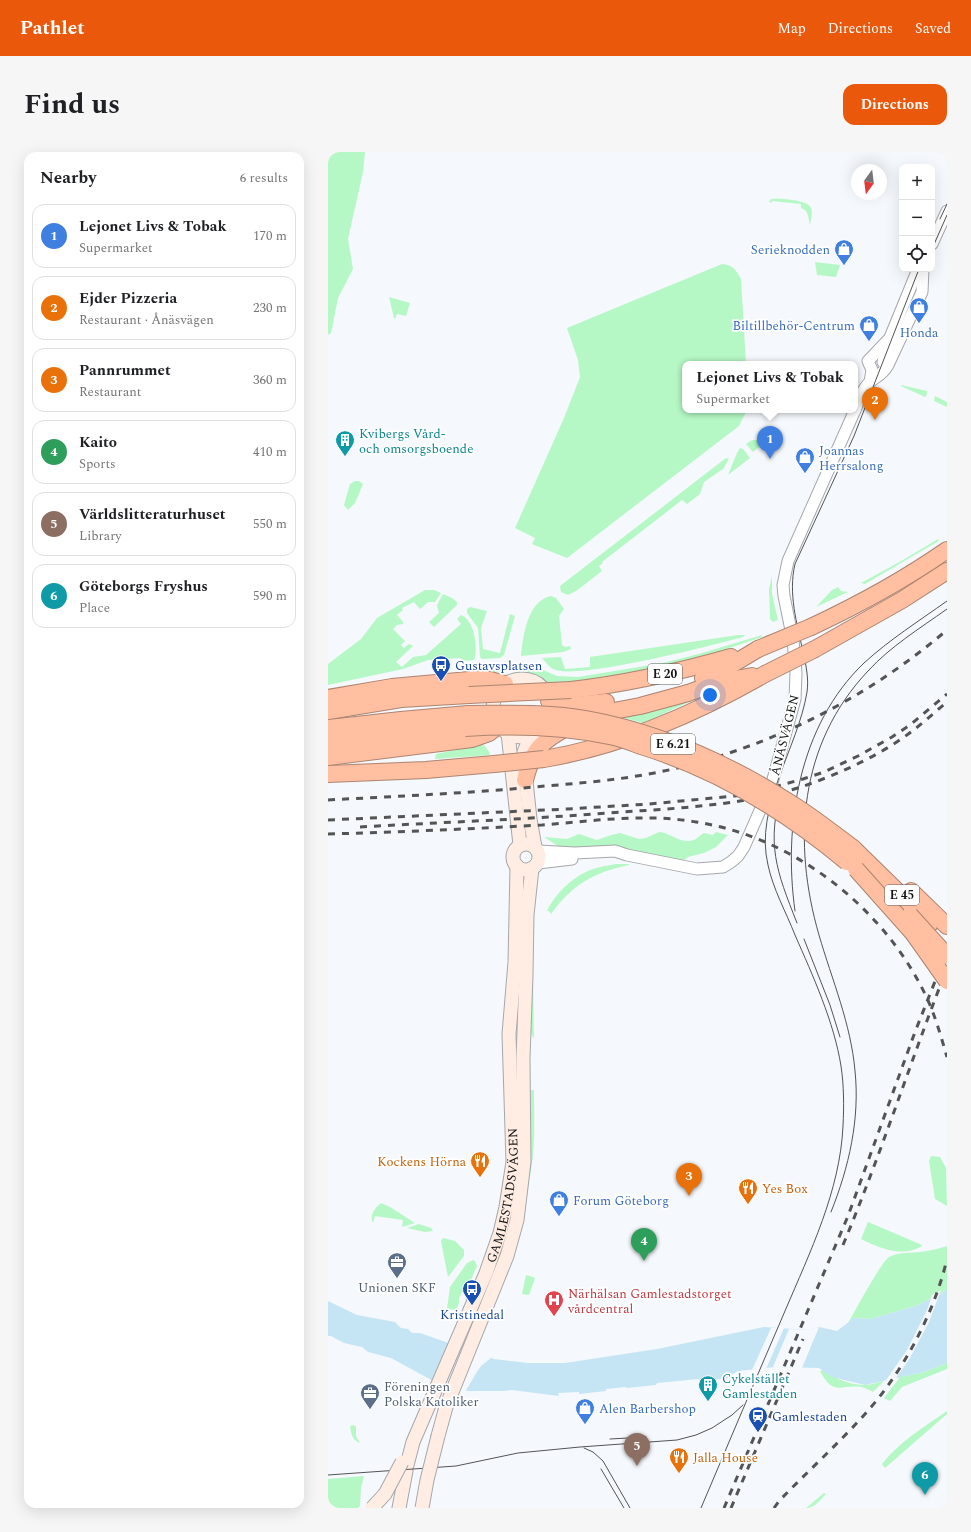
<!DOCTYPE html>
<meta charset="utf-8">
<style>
:root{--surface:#fff;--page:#f6f6f6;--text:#202124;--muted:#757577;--line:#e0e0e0;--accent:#ea580c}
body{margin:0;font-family:Spectral,serif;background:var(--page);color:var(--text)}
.controls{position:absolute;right:12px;top:12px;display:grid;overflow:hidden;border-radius:8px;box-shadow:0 4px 16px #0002}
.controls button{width:36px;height:36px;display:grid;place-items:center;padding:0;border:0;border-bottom:1px solid var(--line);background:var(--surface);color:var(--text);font:20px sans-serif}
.compass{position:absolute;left:523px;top:12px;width:36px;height:36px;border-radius:50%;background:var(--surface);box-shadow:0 4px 16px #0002;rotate:194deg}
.you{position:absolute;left:382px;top:543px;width:14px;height:14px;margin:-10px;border:3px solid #fff;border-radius:50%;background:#1a73e8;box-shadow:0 0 0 6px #1a73e833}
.badge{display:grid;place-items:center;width:26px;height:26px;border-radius:50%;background:var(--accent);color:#fff;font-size:13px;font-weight:700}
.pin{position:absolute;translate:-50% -33px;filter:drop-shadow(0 1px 2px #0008)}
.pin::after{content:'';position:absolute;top:21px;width:14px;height:12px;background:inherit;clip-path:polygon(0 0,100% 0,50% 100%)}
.popup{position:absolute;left:354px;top:209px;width:176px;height:52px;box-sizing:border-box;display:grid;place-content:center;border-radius:8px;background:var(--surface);filter:drop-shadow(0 1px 3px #0005);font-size:13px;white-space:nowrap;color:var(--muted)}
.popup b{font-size:15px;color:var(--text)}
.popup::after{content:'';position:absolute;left:50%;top:100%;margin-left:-8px;border:8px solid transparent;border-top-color:var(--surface)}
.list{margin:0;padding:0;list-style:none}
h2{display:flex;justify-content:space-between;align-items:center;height:52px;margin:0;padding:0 16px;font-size:17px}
h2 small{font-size:13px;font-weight:400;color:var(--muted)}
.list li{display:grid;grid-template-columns:26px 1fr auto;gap:12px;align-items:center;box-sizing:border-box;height:64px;margin:0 8px 8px;padding:0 8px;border:1px solid var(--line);border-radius:12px}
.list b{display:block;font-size:15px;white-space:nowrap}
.list p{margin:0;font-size:13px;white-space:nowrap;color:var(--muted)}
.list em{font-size:13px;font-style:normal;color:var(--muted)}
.icon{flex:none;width:22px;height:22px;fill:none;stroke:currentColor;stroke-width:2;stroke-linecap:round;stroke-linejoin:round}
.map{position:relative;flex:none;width:619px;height:1356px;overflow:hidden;border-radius:12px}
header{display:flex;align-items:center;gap:24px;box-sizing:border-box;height:56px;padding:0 20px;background:var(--accent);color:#fff}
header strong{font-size:19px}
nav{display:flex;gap:22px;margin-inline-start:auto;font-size:14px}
.intro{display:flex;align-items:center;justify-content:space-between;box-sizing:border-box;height:96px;padding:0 24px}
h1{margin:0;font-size:28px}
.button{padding:10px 18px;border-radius:12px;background:var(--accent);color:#fff;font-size:14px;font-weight:700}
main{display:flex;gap:24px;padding:0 24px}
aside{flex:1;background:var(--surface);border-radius:12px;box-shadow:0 4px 16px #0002}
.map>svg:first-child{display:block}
.green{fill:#b5f8c5}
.water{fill:#c5e5f5}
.pier{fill:#f5f8fc}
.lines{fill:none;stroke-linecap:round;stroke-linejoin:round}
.tertiary-casing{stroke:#a5a7ab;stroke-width:13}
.secondary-casing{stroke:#a5a7ab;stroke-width:15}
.motorway-casing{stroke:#ad8470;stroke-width:18}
.tertiary{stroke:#fff;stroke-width:11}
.secondary{stroke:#ffece2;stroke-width:13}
.motorway{stroke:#ffbfa0;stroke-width:16}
.tram{stroke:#535456;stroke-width:1}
.rail{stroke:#535456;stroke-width:3;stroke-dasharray:7 7;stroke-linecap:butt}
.secondary-bridge-casing{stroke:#a5a7ab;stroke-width:15;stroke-linecap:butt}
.motorway-bridge-casing{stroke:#ad8470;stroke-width:18;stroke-linecap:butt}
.secondary-bridge{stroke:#ffece2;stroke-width:13}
.motorway-bridge{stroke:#ffbfa0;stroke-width:16}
.labels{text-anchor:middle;stroke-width:3.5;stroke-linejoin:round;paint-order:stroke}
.shield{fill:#fff;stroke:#5a5b5c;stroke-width:1}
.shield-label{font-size:12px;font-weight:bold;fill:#141516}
.shop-label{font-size:13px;fill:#366cbe;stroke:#fff;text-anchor:start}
.culture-label{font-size:13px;fill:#0d838f;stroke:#fff;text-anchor:start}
.transit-label{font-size:13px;fill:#164399;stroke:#fff;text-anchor:start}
.street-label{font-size:13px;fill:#141516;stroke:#fff}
.food-label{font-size:13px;fill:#c56008;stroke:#fff;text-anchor:start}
.service-label{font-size:13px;fill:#4e5e75;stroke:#fff}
.health-label{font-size:13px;fill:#be3a42;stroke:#fff;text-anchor:start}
</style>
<header>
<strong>Pathlet</strong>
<nav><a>Map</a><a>Directions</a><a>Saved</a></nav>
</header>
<div class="intro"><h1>Find us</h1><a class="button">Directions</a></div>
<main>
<aside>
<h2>Nearby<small>6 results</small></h2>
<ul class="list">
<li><span class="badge" style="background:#3f7fe0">1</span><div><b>Lejonet Livs &amp; Tobak</b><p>Supermarket</p></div><em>170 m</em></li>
<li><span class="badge" style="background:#e8710a">2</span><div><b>Ejder Pizzeria</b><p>Restaurant · Ånäsvägen</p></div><em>230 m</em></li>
<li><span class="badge" style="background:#e8710a">3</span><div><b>Pannrummet</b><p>Restaurant</p></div><em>360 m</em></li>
<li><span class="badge" style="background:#2e9e5b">4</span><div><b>Kaito</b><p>Sports</p></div><em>410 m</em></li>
<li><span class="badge" style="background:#8d6e63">5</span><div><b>Världslitteraturhuset</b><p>Library</p></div><em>550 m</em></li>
<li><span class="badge" style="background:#0f9aa8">6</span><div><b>Göteborgs Fryshus</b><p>Place</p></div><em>590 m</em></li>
</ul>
</aside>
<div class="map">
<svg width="619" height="1356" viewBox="0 0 619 1356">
<rect width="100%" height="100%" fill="#f5f8fc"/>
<g class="green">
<polygon points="0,0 37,0 35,20 20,87 25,117 10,146 3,181 0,183"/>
<path d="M443,47C451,46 481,48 483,56C485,61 483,68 482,73C480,66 481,58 473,56V52L444,49V51L441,50Z"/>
<polygon points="487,110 512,113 508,125 489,123"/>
<path d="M394,112C405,113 408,118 413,127L418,212H357V258H419L411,274L239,406L204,392L207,386L187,376L236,266L252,225L250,208L239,176Z"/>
<polygon points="61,145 82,151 78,164 69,162 67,167 66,166"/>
<polygon points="573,233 599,239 599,242 597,245 573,234"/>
<polygon points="607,244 619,250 619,255 606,249"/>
<polygon points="424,288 429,288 434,293 425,300 418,292"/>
<polygon points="412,296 415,297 422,306 400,323 409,301"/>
<polygon points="398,306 401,307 395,317 376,330 372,342 359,352 354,348 274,410 275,411 271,414 274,419 248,439 240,443 233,440 232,434"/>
<polygon points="27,329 31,329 35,332 27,351 20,358 16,353 22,332"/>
<polygon points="610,387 611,388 609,390 537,432 533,431 575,408"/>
<polygon points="444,424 444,442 450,468 445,470 442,467 441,437"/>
<polygon points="510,435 513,439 520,440 488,455 504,438"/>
<path d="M97,438H106L113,441L107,450H100L92,457L86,450L74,456L75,458L69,463L75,470V472L69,473L65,477L77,489L73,493L76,496L81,492L85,494L68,510L74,515L85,505L98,503L133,472L129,467L133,463C146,467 151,497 146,508L134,509L133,506L100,508L75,517L0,533V512L33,487L49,466Z"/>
<polygon points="115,442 124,446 129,450 129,453 106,475 101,470 111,461 109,453"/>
<path d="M223,444L228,446L236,457L231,464L234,493L237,495L242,494L243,497L235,500L193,504C195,485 199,449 223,444Z"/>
<polygon points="142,455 159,459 153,476 155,497 172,501 182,462 187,464 176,503 172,506 154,507 152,505 150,476 139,461 139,457"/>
<path d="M410,483H417L415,485C385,493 247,529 225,517C221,515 217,509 214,506L233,505L237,517L262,515V505Z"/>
<path d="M434,483V485C364,510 293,525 219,533L207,522L190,519L192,512H201L229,524L250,525L335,511L374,501Z"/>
<path d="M182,512C178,519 169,522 162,520L165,514Z"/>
<polygon points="394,535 315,571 293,565"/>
<polygon points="155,592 156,593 162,601 161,603 107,607 108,602"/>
<path d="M331,680C344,681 354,694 368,687C370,685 373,683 376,681L385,683L388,680L400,683L388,695L376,701L360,705L355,709L288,695L233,696L216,685L239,687L251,682L269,688L283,683L292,681L311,687L318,686Z"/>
<path d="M288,712H301V713C266,720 244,733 223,762L221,759H219C226,744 242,727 258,720C267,715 278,714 288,712Z"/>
<path d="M205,825L206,887C198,877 204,838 205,825Z"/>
<path d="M203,938H206C206,968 208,999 201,1028L203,995Z"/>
<polygon points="603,1004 612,1005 618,1016 619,1054 607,1047 601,1009"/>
<path d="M53,1051L62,1055L87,1071L74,1075L75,1068L47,1064L45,1071C41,1063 47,1056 53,1051Z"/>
<path d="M540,1070L594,1093V1094C575,1106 551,1096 533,1087Z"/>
<polygon points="91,1072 103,1076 105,1079 97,1080 79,1076"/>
<polygon points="115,1086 127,1089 136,1098 136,1104 120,1125 113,1089"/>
<path d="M619,1094V1138L588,1154L543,1167L526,1166L519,1173C526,1161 553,1110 561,1105C570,1100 582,1101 592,1100C601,1099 610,1097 619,1094Z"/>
<polygon points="145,1108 147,1109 149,1114 139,1137 134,1140 131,1146 131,1151 128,1158 119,1157 122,1135 139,1111"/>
<polygon points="198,1123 205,1125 207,1126 201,1143 194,1142"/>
<polygon points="619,1211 619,1217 574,1235 562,1249 556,1246 572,1225 596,1220"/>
<path d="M496,1218C507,1227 523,1233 537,1233C543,1233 550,1230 556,1229L545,1240C542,1238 537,1236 534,1235C511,1232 506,1245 492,1219Z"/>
<path d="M619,1259V1262L557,1316L554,1312C571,1290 596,1275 619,1259Z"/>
<path d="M26,1273L28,1275V1284L32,1291C24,1288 23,1281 22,1274Z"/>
<polygon points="36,1324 33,1336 32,1354 30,1356 0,1356 0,1327"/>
<path d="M496,1341L498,1342C492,1348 487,1356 478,1356Z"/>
</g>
<polygon class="water" points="619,1138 619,1211 596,1220 537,1233 504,1225 491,1216 447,1215 410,1219 403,1223 401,1226 381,1228 381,1226 329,1231 328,1233 299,1236 298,1235 278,1237 278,1239 251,1242 251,1240 230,1241 231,1244 184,1238 176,1239 140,1239 107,1230 63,1206 40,1200 34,1195 16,1191 3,1184 0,1184 0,1149 29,1163 67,1170 73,1176 80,1177 84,1181 92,1181 166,1207 200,1211 237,1211 329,1197 436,1175 480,1178 491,1175 509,1179 526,1166 543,1167 588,1154"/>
<g class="pier">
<polygon points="613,1138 601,1170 582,1206 566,1229 556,1231 579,1198 600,1156 604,1143"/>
<polygon points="491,1175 474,1216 445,1215 461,1177 479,1178"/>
<polygon points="443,1176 456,1176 438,1217 424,1218"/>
<polygon points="121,1189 161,1203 162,1207 154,1213 150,1218 137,1240 103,1230"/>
</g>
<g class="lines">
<defs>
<g id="tertiary">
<polyline points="604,92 619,59"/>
<polyline points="555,210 561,188 588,122 591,117"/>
<polyline points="542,230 544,218 540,209 560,188"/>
<path d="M527,258C531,249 533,239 540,232C548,223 552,226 560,213L594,140L595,117"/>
<polyline points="210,699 247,701 287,699 299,703 369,717 395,715 403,710 410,704 416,695 444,631 467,547 468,521 465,488 456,444 455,433 460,409 527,258"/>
<polyline points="210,711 244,707"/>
</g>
<g id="secondary">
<circle cx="194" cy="556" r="29"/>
<polyline points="180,581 192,693"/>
<polyline points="203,583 196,600 196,610 202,667 207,695"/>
<circle cx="198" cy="705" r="13"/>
<polyline points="110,1284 118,1255 179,1104 189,1068 196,1010 195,906 198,823 199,763 204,716"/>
<path id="s1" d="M79,1313L85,1290L158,1121L172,1081L178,1055L185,1010L181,882L187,810L189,714"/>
<polyline points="71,1356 78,1319"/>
</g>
<g id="motorway">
<path d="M483,475C530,453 576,428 619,398"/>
<polyline points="487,497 574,448 619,419"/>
<polyline points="375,526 395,518 430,497"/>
<path d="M243,538C297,532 350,520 403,505"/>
<polyline points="0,546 64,535 152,527 162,528 177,532"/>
<polyline points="221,549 248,553 278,550"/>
<polyline points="0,559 73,547 141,543"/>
<polyline points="249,566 312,554 360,541 391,530 424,524"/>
<polyline points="0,576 73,568 140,562"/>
<polyline points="0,590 77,581 137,576"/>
<polyline points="0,605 144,587 161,581 171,573"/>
<path d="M216,607C293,594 369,561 437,522"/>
<polyline points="0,622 98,618 166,612"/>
<path d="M197,628C205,597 213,589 242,574"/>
<polyline points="525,696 573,743 601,773"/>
<polyline points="583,739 619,774"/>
</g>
</defs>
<use href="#tertiary" class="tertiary-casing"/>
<use href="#secondary" class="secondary-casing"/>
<use href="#motorway" class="motorway-casing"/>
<use href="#tertiary" class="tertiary"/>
<use href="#secondary" class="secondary"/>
<use href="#motorway" class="motorway"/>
<g class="tram">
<polyline points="612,67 619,52"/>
<polyline points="604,97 619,63"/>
<path d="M454,636C438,692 448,718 469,771"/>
<path d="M467,759C455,673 471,573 536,511C561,488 591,469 619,449"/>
<polyline points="476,787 502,853 512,885"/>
<path d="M503,1060C521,1015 532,967 527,919C523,872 504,828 491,783C464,690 471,592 540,519C563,494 591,477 619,457"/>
<polyline points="282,1287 318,1285"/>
<polyline points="256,1296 265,1300 275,1309 302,1356"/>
<polyline points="273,1317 296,1356"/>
<polyline points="0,1323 128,1314 190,1301 252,1295 349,1288 368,1283 384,1276 404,1263 415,1253"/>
<path d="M373,1356C401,1290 429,1224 457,1159C482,1100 512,1039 515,974C516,954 516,934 513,914C506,870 485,824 467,783C458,760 445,737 440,713C426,655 470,596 479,540C481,527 478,513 475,500C469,471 460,442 467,412L526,284L591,117"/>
</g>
<g class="rail">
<path d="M0,648C73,644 145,641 217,634C266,630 313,626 361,613C456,588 544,542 619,478"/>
<polyline points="0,668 239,657 321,652 417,643 475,627 496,620 530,604 564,585 582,573 619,542"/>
<path d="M32,675C119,670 206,667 294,660C354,656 415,653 473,635C511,622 551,604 583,580C595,571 607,560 619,550"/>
<path d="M0,682C71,680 142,677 214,673C265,669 317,661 368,670C468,685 562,760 602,853C609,870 614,888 619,905"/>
<path d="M515,1093C553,1002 583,908 619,816"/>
<polyline points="396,1356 520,1064 587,880 619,799"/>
<polyline points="403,1356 475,1187"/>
<path d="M446,1356L451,1349C479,1320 510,1292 537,1262C575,1220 606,1162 619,1107"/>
</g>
<defs>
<g id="secondary-bridge">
<polyline points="44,1356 57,1342 74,1310"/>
<polyline points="94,1356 99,1328 110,1284"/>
</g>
<g id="motorway-bridge">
<polyline points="430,497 483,475"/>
<polyline points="437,522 487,497"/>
<polyline points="141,543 243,538"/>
<path d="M140,562C179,562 219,560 258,567C331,580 401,612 464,652C485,665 505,681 525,696"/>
<path d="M137,576C185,573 233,574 281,584C292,586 302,590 313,594C388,617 459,660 519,710"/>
<polyline points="166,612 216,607"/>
<polyline points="528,717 585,781 619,829"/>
<polyline points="582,763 619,804"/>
</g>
</defs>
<use href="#secondary-bridge" class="secondary-bridge-casing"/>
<use href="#motorway-bridge" class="motorway-bridge-casing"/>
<use href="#secondary-bridge" class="secondary-bridge"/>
<use href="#motorway-bridge" class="motorway-bridge"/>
</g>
<defs>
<symbol id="shop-pin" viewBox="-11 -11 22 30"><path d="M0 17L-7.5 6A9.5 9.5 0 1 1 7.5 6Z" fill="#3f7fe0" stroke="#fff"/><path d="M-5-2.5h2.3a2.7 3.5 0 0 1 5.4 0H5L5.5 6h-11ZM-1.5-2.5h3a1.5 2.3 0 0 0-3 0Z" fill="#fff"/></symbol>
<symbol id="building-pin" viewBox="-11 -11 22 30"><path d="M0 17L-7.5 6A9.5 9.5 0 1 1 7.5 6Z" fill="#0f9aa8" stroke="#fff"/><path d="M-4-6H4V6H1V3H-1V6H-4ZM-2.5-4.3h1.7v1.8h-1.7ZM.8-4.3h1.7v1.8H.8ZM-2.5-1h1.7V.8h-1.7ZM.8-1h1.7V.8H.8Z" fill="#fff"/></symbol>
<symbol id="bus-pin" viewBox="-11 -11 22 30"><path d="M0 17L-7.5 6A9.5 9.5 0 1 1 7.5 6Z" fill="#1a4fb4" stroke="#fff"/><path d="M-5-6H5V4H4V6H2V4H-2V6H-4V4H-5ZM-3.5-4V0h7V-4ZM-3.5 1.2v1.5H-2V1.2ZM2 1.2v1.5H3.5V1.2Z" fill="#fff"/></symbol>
<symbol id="restaurant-pin" viewBox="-11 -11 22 30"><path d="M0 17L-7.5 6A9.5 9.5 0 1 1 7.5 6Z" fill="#e8710a" stroke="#fff"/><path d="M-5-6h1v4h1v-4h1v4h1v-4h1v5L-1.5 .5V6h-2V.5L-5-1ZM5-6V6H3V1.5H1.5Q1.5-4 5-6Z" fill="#fff"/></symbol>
<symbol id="office-pin" viewBox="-11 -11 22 30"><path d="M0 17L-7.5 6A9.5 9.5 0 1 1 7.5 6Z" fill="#5c6f8a" stroke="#fff"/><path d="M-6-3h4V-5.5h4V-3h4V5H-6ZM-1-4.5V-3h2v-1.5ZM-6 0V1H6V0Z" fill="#fff"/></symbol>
<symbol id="hospital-pin" viewBox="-11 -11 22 30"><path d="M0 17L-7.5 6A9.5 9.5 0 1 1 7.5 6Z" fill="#e0444e" stroke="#fff"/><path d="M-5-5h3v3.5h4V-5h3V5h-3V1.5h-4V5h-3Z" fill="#fff"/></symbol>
<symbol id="station-pin" viewBox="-11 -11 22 30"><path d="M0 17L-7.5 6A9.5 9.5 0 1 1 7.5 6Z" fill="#1a4fb4" stroke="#fff"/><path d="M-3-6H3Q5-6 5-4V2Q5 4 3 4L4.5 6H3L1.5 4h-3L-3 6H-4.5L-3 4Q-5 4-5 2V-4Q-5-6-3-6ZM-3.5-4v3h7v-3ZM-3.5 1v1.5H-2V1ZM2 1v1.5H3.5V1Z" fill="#fff"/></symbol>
</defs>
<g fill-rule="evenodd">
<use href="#shop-pin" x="505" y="86" width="22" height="30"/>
<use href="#shop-pin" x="580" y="144" width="22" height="30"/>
<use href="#shop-pin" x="530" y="162" width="22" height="30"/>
<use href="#building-pin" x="6" y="277" width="22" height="30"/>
<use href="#shop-pin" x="466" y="294" width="22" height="30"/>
<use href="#bus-pin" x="102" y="502" width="22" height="30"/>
<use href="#restaurant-pin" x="141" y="998" width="22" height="30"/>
<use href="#restaurant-pin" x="409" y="1025" width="22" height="30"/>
<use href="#shop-pin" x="220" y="1037" width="22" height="30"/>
<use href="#office-pin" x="58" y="1099" width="22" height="30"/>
<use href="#bus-pin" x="133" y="1126" width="22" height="30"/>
<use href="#hospital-pin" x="215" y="1137" width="22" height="30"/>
<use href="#building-pin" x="369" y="1222" width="22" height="30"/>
<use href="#office-pin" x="31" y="1230" width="22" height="30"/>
<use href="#shop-pin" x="246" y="1245" width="22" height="30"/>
<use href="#station-pin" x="419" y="1253" width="22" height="30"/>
<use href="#restaurant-pin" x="340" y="1294" width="22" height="30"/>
</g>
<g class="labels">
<g class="shield">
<rect x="320" y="512" width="34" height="20" rx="3"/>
<rect x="323" y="582" width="44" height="20" rx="3"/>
<rect x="557" y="733" width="34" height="20" rx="3"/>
</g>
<g class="shield-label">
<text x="337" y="526">E 20</text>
<text x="345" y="596">E 6.21</text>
<text x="574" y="747">E 45</text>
</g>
<g class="shop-label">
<text x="502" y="102" text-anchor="end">Serieknodden</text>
<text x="527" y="178" text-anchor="end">Biltillbehör-Centrum</text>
<text x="591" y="185" text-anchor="middle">Honda</text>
<text x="491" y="303">Joannas<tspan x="491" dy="15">Herrsalong</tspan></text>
<text x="245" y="1053">Forum Göteborg</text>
<text x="271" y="1261">Alen Barbershop</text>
</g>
<g class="culture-label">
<text x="31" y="286">Kvibergs Vård-<tspan x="31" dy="15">och omsorgsboende</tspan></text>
<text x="394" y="1231">Cykelstället<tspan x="394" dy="15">Gamlestaden</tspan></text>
</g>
<g class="transit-label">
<text x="127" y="518">Gustavsplatsen</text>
<text x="144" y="1167" text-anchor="middle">Kristinedal</text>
<text x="444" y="1269">Gamlestaden</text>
</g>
<g class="street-label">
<text transform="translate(456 583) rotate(-76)" y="5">ÅNÄSVÄGEN</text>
<text dy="5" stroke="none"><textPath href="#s1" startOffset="288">GAMLESTADSVÄGEN</textPath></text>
</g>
<g class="food-label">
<text x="138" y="1014" text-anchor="end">Kockens Hörna</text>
<text x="434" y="1041">Yes Box</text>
<text x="365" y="1310">Jalla House</text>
</g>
<g class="service-label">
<text x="69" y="1140">Unionen SKF</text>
<text x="56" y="1239" text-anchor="start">Föreningen<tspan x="56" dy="15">Polska Katoliker</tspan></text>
</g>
<g class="health-label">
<text x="240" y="1146">Närhälsan Gamlestadstorget<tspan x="240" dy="15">vårdcentral</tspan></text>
</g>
</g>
</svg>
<div class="controls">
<button>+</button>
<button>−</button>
<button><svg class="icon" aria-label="locate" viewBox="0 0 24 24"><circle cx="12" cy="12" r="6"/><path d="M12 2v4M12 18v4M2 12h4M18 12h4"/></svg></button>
</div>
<svg class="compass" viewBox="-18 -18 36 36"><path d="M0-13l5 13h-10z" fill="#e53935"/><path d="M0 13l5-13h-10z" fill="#757577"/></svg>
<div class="you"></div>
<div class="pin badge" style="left:442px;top:307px;background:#3f7fe0">1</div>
<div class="popup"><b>Lejonet Livs &amp; Tobak</b>Supermarket</div>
<div class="pin badge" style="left:547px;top:268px;background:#e8710a">2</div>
<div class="pin badge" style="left:361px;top:1044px;background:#e8710a">3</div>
<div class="pin badge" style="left:316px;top:1109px;background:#2e9e5b">4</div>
<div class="pin badge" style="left:309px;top:1314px;background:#8d6e63">5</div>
<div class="pin badge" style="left:597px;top:1343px;background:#0f9aa8">6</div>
</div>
</main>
